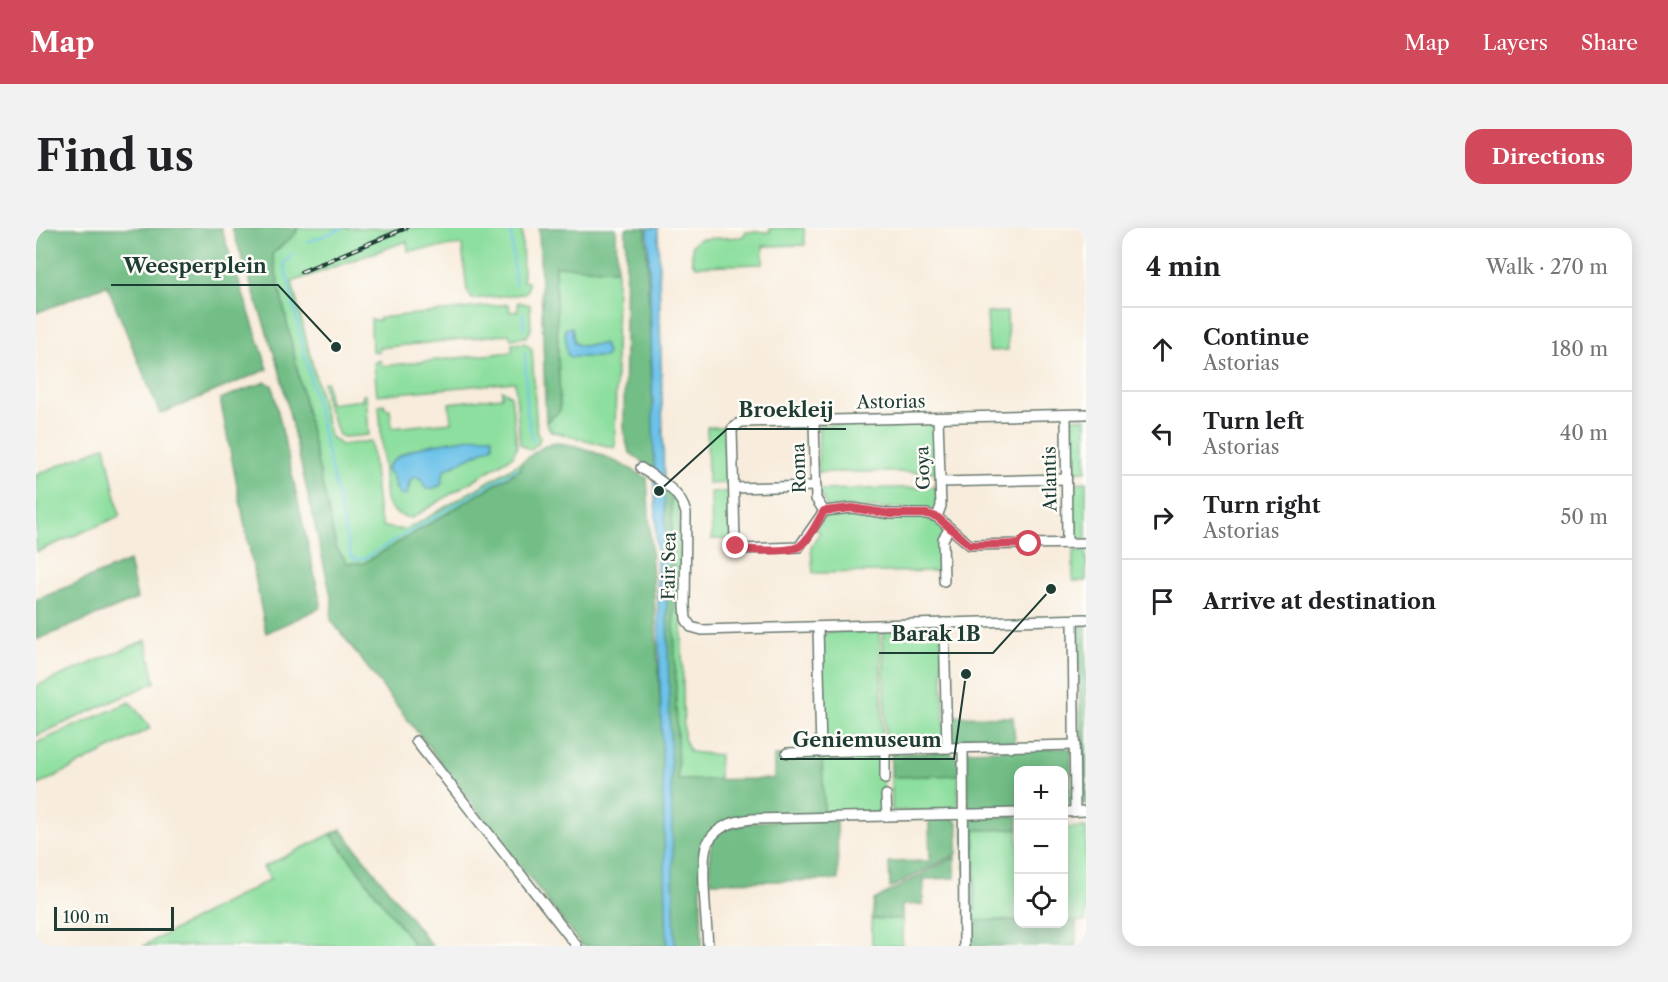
<!DOCTYPE html>
<meta charset="utf-8">
<style>
:root{--surface:#fff;--page:#f2f2f2;--text:#202124;--muted:#757577;--line:#e0e0e0;--accent:#d1495b}
body{margin:0;font-family:"Libre Caslon Text",serif;background:var(--page);color:var(--text)}
.controls{position:absolute;right:18px;bottom:18px;display:grid;overflow:hidden;border-radius:12px;box-shadow:0 3px 15px #0003}
.controls button{width:54px;height:54px;display:grid;place-items:center;padding:0;border:0;border-bottom:2px solid var(--line);background:var(--surface);color:var(--text);font:30px sans-serif}
.scale{position:absolute;left:18px;bottom:15px;width:120px;box-sizing:border-box;padding-left:6px;border:3px solid #1f3d34;border-top:0;font-size:16px;line-height:21px;white-space:nowrap;color:#1f3d34;-webkit-text-stroke:4px #fdfcf7;paint-order:stroke}
.stop{position:absolute;width:18px;height:18px;margin:-14px;border:4px solid #d1495b;border-radius:50%;background:#fff}
.stop.end{background:#d1495b;border-color:#fff;box-shadow:0 2px 6px #0008}
.list{margin:0;padding:0;list-style:none}
h2{display:flex;justify-content:space-between;align-items:center;height:78px;margin:0;padding:0 24px;font-size:26px}
h2 small{font-size:20px;font-weight:400;color:var(--muted)}
.list li{display:grid;grid-template-columns:39px 1fr auto;gap:18px;align-items:center;box-sizing:border-box;height:84px;padding:0 24px;border-top:2px solid var(--line)}
.list b{display:block;font-size:22px;white-space:nowrap}
.list p{margin:0;font-size:20px;white-space:nowrap;color:var(--muted)}
.list em{font-size:20px;font-style:normal;color:var(--muted)}
.icon{flex:none;width:33px;height:33px;fill:none;stroke:currentColor;stroke-width:2;stroke-linecap:round;stroke-linejoin:round}
.map{position:relative;flex:none;width:1050px;height:718px;overflow:hidden;border-radius:18px}
header{display:flex;align-items:center;gap:36px;box-sizing:border-box;height:84px;padding:0 30px;background:var(--accent);color:#fff}
header strong{font-size:28px}
nav{display:flex;gap:33px;margin-inline-start:auto;font-size:21px}
.intro{display:flex;align-items:center;justify-content:space-between;box-sizing:border-box;height:144px;padding:0 36px}
h1{margin:0;font-size:42px}
.button{padding:15px 27px;border-radius:18px;background:var(--accent);color:#fff;font-size:21px;font-weight:700}
main{display:flex;gap:36px;padding:0 36px}
aside{flex:1;background:var(--surface);border-radius:18px;box-shadow:0 3px 15px #0003}
.map>svg:first-child{display:block}
.green{fill:#8ddf9f;stroke:#568e6a;stroke-width:1.5;fill-rule:evenodd}
.forest{fill:#72be86;stroke:#487e5d;stroke-width:1.5}
.water{fill:#6dc2e9;stroke:#46808e;stroke-width:1.5}
.lines{fill:none;stroke-linecap:round;stroke-linejoin:round}
.stream{stroke:#6dc2e9;stroke-width:2}
.minor-casing{stroke:#6b7a6f;stroke-width:12}
.minor{stroke:#fff;stroke-width:9}
.rail-casing{stroke:#1f3d34;stroke-width:4.5}
.rail{stroke:#fdfcf7;stroke-width:2;stroke-dasharray:7;stroke-linecap:butt}
.route{stroke:#d1495b;stroke-width:8}
.labels{text-anchor:middle;stroke-width:5;stroke-linejoin:round;paint-order:stroke}
.street-label{font-size:18px;fill:#1f3d34;stroke:#fdfcf7}
.leader{fill:none;stroke:#1f3d34;stroke-width:2}
.callout-dot{fill:#1f3d34;stroke:#fdfcf7;stroke-width:2}
.callout-label{font-size:20px;text-anchor:middle;font-weight:bold;fill:#1f3d34;stroke:#fdfcf7;stroke-width:5;stroke-linejoin:round;paint-order:stroke}
</style>
<header>
<strong>Map</strong>
<nav><a>Map</a><a>Layers</a><a>Share</a></nav>
</header>
<div class="intro"><h1>Find us</h1><a class="button">Directions</a></div>
<main>
<div class="map">
<svg width="1050" height="718" viewBox="0 0 1050 718">
<rect width="100%" height="100%" fill="#fdfcf7"/>
<filter id="ink" filterUnits="userSpaceOnUse"><feTurbulence type="fractalNoise" baseFrequency=".0167" numOctaves="2"/><feDisplacementMap in="SourceGraphic" scale="12" xChannelSelector="R" yChannelSelector="G"/><feConvolveMatrix kernelMatrix="1 2 1 2 8 2 1 2 1" color-interpolation-filters="sRGB"/></filter>
<filter id="wash" filterUnits="userSpaceOnUse"><feTurbulence type="fractalNoise" baseFrequency=".008" numOctaves="4" result="noise"/><feDisplacementMap in="SourceGraphic" scale="24" xChannelSelector="R" yChannelSelector="G"/><feGaussianBlur stdDeviation="1.35" result="paint"/><feColorMatrix in="noise" values="0 0 0 0 0 0 0 0 0 0 0 0 0 0 0 0 0 1.4 0 .05"/><feComposite in="paint" operator="in"/></filter>
<g filter="url(#wash)">
<rect width="100%" height="100%" fill="#f8ecdc"/>
<g class="green">
<polygon points="261,0 486,0 487,53 492,54 492,62 487,66 436,71 431,63 426,17 372,23 371,13 256,54 294,208 305,217 335,213 343,289 348,299 368,302 379,297 486,234 485,241 328,335 311,335 300,319 236,26 260,5"/>
<polygon points="734,0 768,0 769,17 727,18 727,36 660,38 656,33 656,17 663,11 706,9 710,4 734,4"/>
<path d="M519,37L581,42L579,220L515,203L510,194L524,183ZM536,100L538,115L545,118L568,116L569,129L531,126L529,101Z"/>
<polygon points="482,74 494,77 495,102 490,109 475,111 473,106 343,120 343,125 336,123 335,91 343,93 344,90 473,76 474,84 482,83"/>
<polygon points="971,84 972,122 953,123 951,85"/>
<polygon points="489,115 496,121 501,205 504,209 502,216 493,222 484,216 479,154 341,167 338,135 344,132 346,138 476,124 476,116"/>
<polygon points="287,154 291,154 293,176 326,172 327,167 330,166 333,207 308,209 303,207 290,175"/>
<path d="M466,162L475,168L481,218L477,228L376,290C363,289 357,284 350,273L343,177L348,176L350,181H354L356,200L415,194L413,175L466,169ZM405,216L408,242L405,256L388,254L378,248L374,252L373,261H360L356,246L364,228L391,218Z"/>
<polygon points="1035,190 1050,190 1050,243 1034,244"/>
<polygon points="896,193 899,195 901,244 782,244 783,197"/>
<polygon points="671,199 693,199 694,255 672,256"/>
<polygon points="69,218 84,288 0,324 0,247"/>
<polygon points="1050,254 1050,311 1036,310 1035,255"/>
<polygon points="901,259 901,281 791,279 783,262"/>
<polygon points="635,264 643,278 648,510 654,524 683,527 683,552 642,552"/>
<polygon points="675,264 696,264 696,311 676,311"/>
<polygon points="802,283 895,290 908,299 906,343 777,345 775,319 784,304 779,301 789,288"/>
<polygon points="1050,322 1050,353 1037,353 1037,323"/>
<polygon points="900,400 905,403 909,511 902,517 884,518 883,512 858,513 857,519 850,519 847,402"/>
<polygon points="844,402 847,519 840,519 839,514 799,515 798,521 789,519 785,409 792,404"/>
<polygon points="110,412 119,454 0,508 0,458"/>
<polygon points="94,474 115,500 0,558 0,515"/>
<polygon points="841,526 847,530 848,585 788,586 786,527"/>
<polygon points="923,547 921,582 856,583 855,549"/>
<polygon points="1050,599 1050,693 1028,693 1028,600"/>
<polygon points="982,601 982,692 932,693 930,685 939,602"/>
<polygon points="295,606 379,718 107,718 235,651 227,639"/>
<rect x="836" y="691" width="30" height="27"/>
</g>
<g class="forest">
<polygon points="0,0 185,0 232,141 124,186 71,57 0,85"/>
<path d="M196,0H261L260,5L236,26L300,319L311,335H328L485,241L486,234C494,228 504,219 514,216C537,210 590,238 611,250L632,608L624,257L635,264L642,552L738,551V528L786,527L788,586C750,588 688,585 664,620L666,718H546L295,392L296,372L243,140Z"/>
<polygon points="503,0 580,0 581,42 519,38 524,183 510,194"/>
<polygon points="590,0 610,0 619,243 593,224 588,204"/>
<polygon points="229,154 236,157 285,376 284,380 230,405 184,171"/>
<polygon points="93,333 101,371 0,412 0,372"/>
<polygon points="1050,396 1050,576 1047,576 1041,397"/>
<polygon points="914,488 977,489 979,514 915,515"/>
<polygon points="1035,520 1035,577 1028,578 1028,542 982,542 982,579 932,581 931,523"/>
<polygon points="914,524 923,532 923,547 855,549 855,526"/>
<polygon points="982,588 982,601 939,602 939,682 930,685 928,590"/>
<polygon points="917,590 922,595 921,626 854,660 853,634 894,633 893,594 897,591"/>
<path d="M801,592L802,652L675,654C675,643 672,628 675,617C684,586 774,593 801,592Z"/>
<polygon points="305,601 396,718 379,718 295,606"/>
<polygon points="919,629 919,650 888,651 887,676 866,677 866,691 836,691 838,672"/>
<polygon points="982,692 982,696 1028,696 1028,693 1040,693 1040,718 933,718 932,693"/>
</g>
<g class="water">
<polygon points="612,0 622,0 639,718 631,718"/>
<polygon points="536,99 538,115 545,118 568,116 571,126 569,129 535,129 531,126 529,101"/>
<path d="M440,209H456L457,218L408,242L405,257L396,261H390L384,250L378,249L374,252L371,267H363L356,247L350,241C367,215 412,215 440,209Z"/>
</g>
<g class="lines">
<g class="stream">
<polyline points="475,0 479,57"/>
<polyline points="272,14 307,0"/>
<polyline points="257,26 248,35 315,328 321,332 329,330 482,240"/>
<polyline points="487,85 488,100"/>
<polyline points="489,124 491,184 497,213"/>
</g>
</g>
</g>
<g filter="url(#ink)">
<g class="lines">
<defs>
<g id="minor">
<polyline points="1050,186 705,194 696,201 699,313 702,321 763,319 788,283 816,280 855,286 891,286 901,289 934,317 1050,315"/>
<polyline points="1030,187 1031,315"/>
<polyline points="778,193 780,271 788,283"/>
<path d="M605,240C624,253 644,262 650,285L649,378L650,391L655,399L666,402L1050,391"/>
<polyline points="904,254 1030,251"/>
<polyline points="698,260 780,258"/>
<polyline points="901,289 905,278 902,190"/>
<polyline points="908,353 907,311 914,300"/>
<polyline points="1037,392 1039,583"/>
<polyline points="908,395 911,520 1039,517"/>
<polyline points="782,399 785,524"/>
<polyline points="380,513 541,718"/>
<polyline points="927,520 928,718"/>
<polyline points="849,522 849,551"/>
<polyline points="751,525 911,520"/>
<polyline points="850,567 851,588"/>
<polyline points="1028,584 1050,583"/>
<path d="M672,718C671,697 663,629 672,614C682,597 699,593 716,591L982,585"/>
</g>
</defs>
<use href="#minor" class="minor-casing"/>
<use href="#minor" class="minor"/>
<defs>
<polyline id="rail" points="265,44 370,0"/>
</defs>
<use href="#rail" class="rail-casing"/>
<use href="#rail" class="rail"/>
</g>
</g>
<g class="lines" filter="url(#ink)">
<path class="route" d="M700,318C707,324 756,324 764,318C774,311 781,294 788,283L816,280L855,286H891L901,289L934,317L993,316"/>
</g>
<g class="labels">
<g class="street-label">
<text transform="translate(855 174) rotate(-1)" y="6">Astorias</text>
<text transform="translate(763 240) rotate(-92)" y="6">Roma</text>
<text transform="translate(887 240) rotate(-92)" y="6">Goya</text>
<text transform="translate(1014 251) rotate(-91)" y="6">Atlantis</text>
<text transform="translate(633 338) rotate(-89)" y="6">Fair Sea</text>
</g>
</g>
<path class="leader" d="M300 119L242 57H75M623 263L691 201H810M1015 361L957 425H843M930 446L918 531H744"/>
<g class="callout-dot">
<circle cx="300" cy="119" r="6"/>
<circle cx="623" cy="263" r="6"/>
<circle cx="1015" cy="361" r="6"/>
<circle cx="930" cy="446" r="6"/>
</g>
<g class="callout-label">
<text x="159" y="45">Weesperplein</text>
<text x="750" y="189">Broekleij</text>
<text x="900" y="413">Barak 1B</text>
<text x="831" y="519">Geniemuseum</text>
</g>
</svg>
<div class="controls">
<button>+</button>
<button>−</button>
<button><svg class="icon" aria-label="locate" viewBox="0 0 24 24"><circle cx="12" cy="12" r="6"/><path d="M12 2v4M12 18v4M2 12h4M18 12h4"/></svg></button>
</div>
<div class="scale">100 m</div>
<div class="stop" style="left:993px;top:316px"></div>
<div class="stop end" style="left:700px;top:318px"></div>
</div>
<aside>
<h2>4 min<small>Walk · 270 m</small></h2>
<ul class="list">
<li><svg class="icon" aria-label="ahead" viewBox="0 0 24 24"><path d="M12 20V5M6 11l6-6 6 6"/></svg><div><b>Continue</b><p>Astorias</p></div><em>180 m</em></li>
<li><svg class="icon" aria-label="left" viewBox="0 0 24 24"><path d="M17 20v-9H6M10 6l-5 5 5 5"/></svg><div><b>Turn left</b><p>Astorias</p></div><em>40 m</em></li>
<li><svg class="icon" aria-label="right" viewBox="0 0 24 24"><path d="M7 20v-9h11M14 6l5 5-5 5"/></svg><div><b>Turn right</b><p>Astorias</p></div><em>50 m</em></li>
<li><svg class="icon" aria-label="arrive" viewBox="0 0 24 24"><path d="M6 21V4h12l-3 4 3 4H6"/></svg><div><b>Arrive at destination</b></div></li>
</ul>
</aside>
</main>
